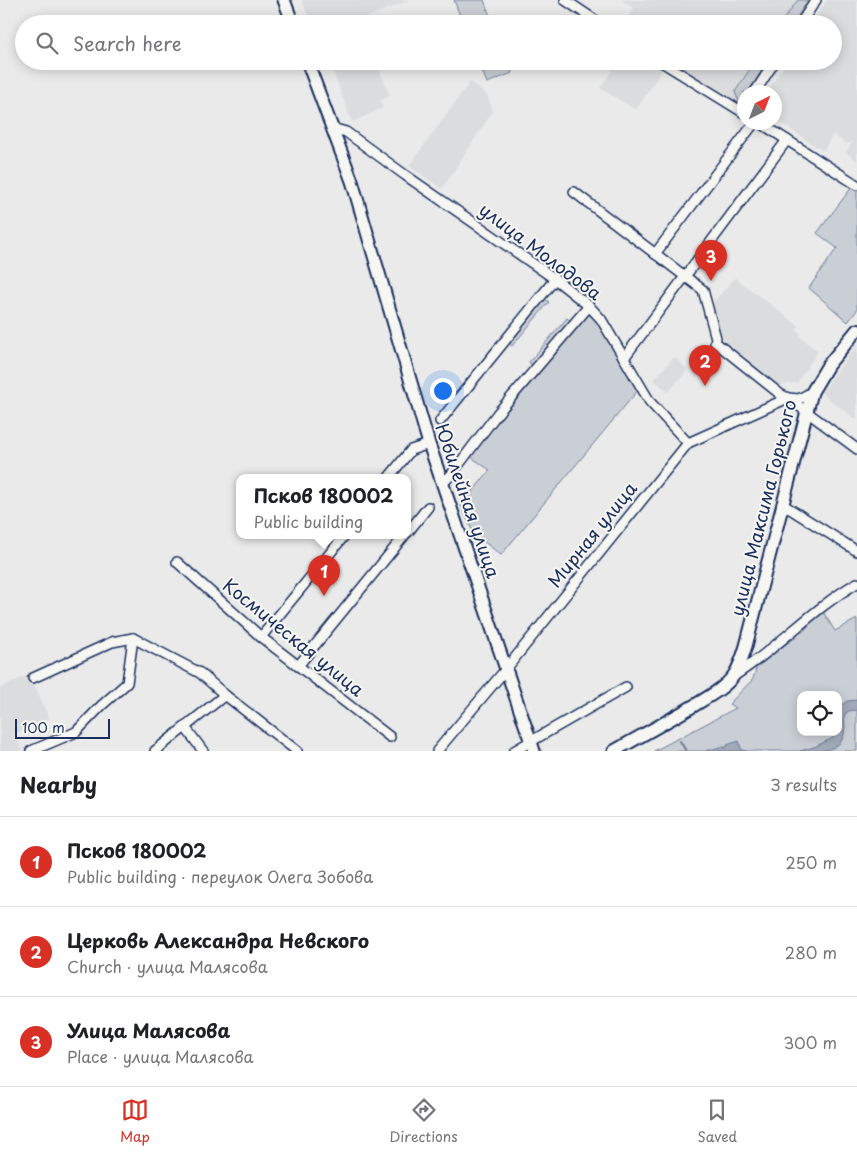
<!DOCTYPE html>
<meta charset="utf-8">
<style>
:root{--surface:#fff;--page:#f2f2f2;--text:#202124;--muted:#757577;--line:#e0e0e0;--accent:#d93025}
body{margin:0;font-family:"Playpen Sans",sans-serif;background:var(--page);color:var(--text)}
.controls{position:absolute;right:15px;bottom:15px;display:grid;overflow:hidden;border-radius:10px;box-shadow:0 2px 12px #0003}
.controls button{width:45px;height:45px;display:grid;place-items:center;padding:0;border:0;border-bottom:1px solid var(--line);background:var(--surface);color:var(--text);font:25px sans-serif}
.compass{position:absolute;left:737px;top:85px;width:45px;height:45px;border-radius:50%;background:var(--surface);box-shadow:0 2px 12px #0003;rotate:42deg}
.scale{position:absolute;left:15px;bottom:12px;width:95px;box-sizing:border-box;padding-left:5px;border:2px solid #1b2f5e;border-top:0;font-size:14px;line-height:18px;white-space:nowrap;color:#1b2f5e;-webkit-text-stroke:4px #f6f6f2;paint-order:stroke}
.you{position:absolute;left:442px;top:390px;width:18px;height:18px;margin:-12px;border:4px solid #fff;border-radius:50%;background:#1a73e8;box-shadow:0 0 0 8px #1a73e833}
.badge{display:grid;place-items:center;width:32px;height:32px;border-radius:50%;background:var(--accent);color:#fff;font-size:16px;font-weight:700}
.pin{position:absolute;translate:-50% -41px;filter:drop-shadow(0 1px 2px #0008)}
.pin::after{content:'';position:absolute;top:26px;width:18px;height:15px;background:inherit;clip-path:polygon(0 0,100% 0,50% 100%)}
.popup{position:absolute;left:236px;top:474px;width:175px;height:65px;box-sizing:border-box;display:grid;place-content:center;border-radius:10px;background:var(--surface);filter:drop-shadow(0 1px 4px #0005);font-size:16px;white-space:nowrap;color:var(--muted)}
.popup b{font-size:19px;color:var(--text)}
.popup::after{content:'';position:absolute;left:50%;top:100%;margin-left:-10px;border:10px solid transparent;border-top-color:var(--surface)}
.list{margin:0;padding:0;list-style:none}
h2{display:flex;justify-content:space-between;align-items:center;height:65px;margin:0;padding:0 20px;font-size:21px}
h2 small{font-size:16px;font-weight:400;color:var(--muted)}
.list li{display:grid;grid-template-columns:32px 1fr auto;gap:15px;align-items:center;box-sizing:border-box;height:90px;padding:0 20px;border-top:1px solid var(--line)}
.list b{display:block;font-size:19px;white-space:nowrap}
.list p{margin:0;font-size:16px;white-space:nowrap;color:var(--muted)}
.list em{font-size:16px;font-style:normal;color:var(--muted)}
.icon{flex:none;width:28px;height:28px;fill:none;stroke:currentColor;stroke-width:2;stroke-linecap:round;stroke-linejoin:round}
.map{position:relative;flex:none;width:857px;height:751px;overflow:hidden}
.search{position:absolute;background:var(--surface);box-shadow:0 2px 12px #0003;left:15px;right:15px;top:15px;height:55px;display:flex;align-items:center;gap:12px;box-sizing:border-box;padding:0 18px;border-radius:28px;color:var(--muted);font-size:19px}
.sheet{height:335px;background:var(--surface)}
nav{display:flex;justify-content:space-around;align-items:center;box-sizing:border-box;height:70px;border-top:1px solid var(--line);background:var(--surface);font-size:14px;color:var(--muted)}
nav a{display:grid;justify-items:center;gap:2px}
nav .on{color:var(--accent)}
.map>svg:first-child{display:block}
.built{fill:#dadcde}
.green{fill:#caced5;stroke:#727e9a;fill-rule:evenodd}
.water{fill:#a2aaba;stroke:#6c7995}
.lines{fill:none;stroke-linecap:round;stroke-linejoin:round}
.stream{stroke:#6c7995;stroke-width:2}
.minor-casing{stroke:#1b2f5e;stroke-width:12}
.major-casing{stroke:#1b2f5e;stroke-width:15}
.minor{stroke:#f6f6f2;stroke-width:9}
.major{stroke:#f6f6f2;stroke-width:11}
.labels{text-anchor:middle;stroke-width:4;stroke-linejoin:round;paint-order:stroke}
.street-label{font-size:18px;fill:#1b2f5e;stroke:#f6f6f2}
</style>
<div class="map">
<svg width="857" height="751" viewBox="0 0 857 751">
<rect width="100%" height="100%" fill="#e9eae9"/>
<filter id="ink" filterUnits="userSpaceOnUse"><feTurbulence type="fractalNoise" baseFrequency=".02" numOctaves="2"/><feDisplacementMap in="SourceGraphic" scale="10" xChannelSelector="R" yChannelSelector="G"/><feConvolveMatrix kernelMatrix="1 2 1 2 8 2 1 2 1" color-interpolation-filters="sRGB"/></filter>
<g filter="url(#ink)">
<g class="built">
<polygon points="302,0 409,0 350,24 311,24"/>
<polygon points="622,0 798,0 780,24 624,24 634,8"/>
<polygon points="827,0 857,0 857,161 846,152 853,142 846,144 833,134 823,151 775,119 774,92 767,92 787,61 833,61 833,24 811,24"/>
<polygon points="329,61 376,61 390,96 380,100 383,108 352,122"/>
<polygon points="618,61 655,61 664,67 636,110 600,88"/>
<polygon points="670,61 755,61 735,92 740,104"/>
<polygon points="470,82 487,95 493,111 442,189 409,166"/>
<polygon points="735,278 799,326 796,330 801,334 799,336 818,351 797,383 778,385 724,341 711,305"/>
<polygon points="857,345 857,420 821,393"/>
<polygon points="674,357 688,370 668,392 654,380"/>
<polygon points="30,674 49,718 14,734 23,751 0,751 0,688"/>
</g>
<g class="green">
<polygon points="454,0 484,0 493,24 463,24"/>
<polygon points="798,0 808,0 793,24 780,24"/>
<polygon points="478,61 508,61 512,73 487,83"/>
<polygon points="755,61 768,61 748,92 744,92 744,98 740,104 735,92"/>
<polygon points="852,187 857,190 857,310 848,322 809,288 837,248 817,233"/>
<polygon points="541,296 549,302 512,346 505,340"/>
<polygon points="589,313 599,322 639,389 501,555 474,534 461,506 490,470 471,457 495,423"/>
<polygon points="567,318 575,324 535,370 529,362"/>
<path d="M822,610L835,631L857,619V751H654L736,708L729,704L753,679L757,666L779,648L800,635ZM801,695H838V732H801Z"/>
</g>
<g class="water">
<path d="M857,700V710L848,711L844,716C849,751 830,751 800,751L814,747L833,738L835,732H838V708L847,701Z"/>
<polygon points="739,741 741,749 746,751 706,751 724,746 724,748 727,747 727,745"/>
</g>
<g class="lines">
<polyline class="stream" points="680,741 686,751"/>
<defs>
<g id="minor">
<polyline points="565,0 601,24"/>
<polyline points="800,24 816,0"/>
<polyline points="660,61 744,113"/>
<polyline points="755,92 775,61"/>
<polyline points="759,122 857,185"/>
<polyline points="332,128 346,132 405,175 555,279 589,306 601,319 650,402 688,443"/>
<polyline points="574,192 703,290 716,338 715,342 780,394 788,398 857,449"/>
<polyline points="655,254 755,122"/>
<polyline points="624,358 787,140"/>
<polyline points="440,421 555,279"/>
<polyline points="389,477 411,450 429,444"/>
<polyline points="442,484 451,475 497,414 589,306"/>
<polyline points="782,504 857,551"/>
<polyline points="408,532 428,507"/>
<polyline points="177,562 261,637 390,737"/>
<polyline points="261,637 345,535"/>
<polyline points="298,666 405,535"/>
<path d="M734,676C777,649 812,609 857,583"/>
<polyline points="33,678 112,642 133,638 200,673 225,695 297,751"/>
<polyline points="185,727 203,751"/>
<polyline points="31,751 76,732 101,706 127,683 133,638"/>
<polyline points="155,751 225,695"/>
<polyline points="437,751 506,669 688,443 788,398 799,399 812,392"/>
<polyline points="514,751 626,687"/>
</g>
<g id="major">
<polyline points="284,0 293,24"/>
<polyline points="307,61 352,181 429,444 534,751"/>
<path d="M614,751C641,736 668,721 695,705C708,697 725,688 734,675C740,666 743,656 746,646L812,392L828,365L857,330"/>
</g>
</defs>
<use href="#minor" class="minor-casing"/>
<use href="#major" class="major-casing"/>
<use href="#minor" class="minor"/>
<use href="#major" class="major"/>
</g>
</g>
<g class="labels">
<g class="street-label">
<text transform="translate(540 252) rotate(37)" y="6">улица Молодова</text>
<text transform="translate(467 501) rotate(71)" y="6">Юбилейная улица</text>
<text transform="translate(764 508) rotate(-76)" y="6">улица Максима Горького</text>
<text transform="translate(593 535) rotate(-51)" y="6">Мирная улица</text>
<text transform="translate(293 638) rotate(39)" y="6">Космическая улица</text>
</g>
</g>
</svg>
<div class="controls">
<button><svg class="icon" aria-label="locate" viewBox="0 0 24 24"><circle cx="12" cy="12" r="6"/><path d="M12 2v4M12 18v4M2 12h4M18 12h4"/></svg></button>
</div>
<svg class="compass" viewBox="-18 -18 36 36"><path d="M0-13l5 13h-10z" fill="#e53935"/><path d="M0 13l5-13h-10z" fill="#757577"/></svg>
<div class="scale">100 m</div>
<div class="you"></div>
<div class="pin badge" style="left:324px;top:596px">1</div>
<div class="popup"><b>Псков 180002</b>Public building</div>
<div class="pin badge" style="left:705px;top:386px">2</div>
<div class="pin badge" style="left:711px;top:281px">3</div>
<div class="search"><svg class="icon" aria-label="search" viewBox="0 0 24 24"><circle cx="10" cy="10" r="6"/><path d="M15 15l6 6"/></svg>Search here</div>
</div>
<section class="sheet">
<h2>Nearby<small>3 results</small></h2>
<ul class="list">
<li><span class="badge">1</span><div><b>Псков 180002</b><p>Public building · переулок Олега Зобова</p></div><em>250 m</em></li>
<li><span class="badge">2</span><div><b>Церковь Александра Невского</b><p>Church · улица Малясова</p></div><em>280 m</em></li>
<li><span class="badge">3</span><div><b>Улица Малясова</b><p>Place · улица Малясова</p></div><em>300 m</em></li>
</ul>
</section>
<nav>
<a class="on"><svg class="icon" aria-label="map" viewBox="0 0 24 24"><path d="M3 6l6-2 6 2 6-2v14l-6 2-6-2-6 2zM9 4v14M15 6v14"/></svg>Map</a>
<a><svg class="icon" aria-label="directions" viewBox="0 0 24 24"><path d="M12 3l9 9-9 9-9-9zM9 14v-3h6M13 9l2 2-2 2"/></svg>Directions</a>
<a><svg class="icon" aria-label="saved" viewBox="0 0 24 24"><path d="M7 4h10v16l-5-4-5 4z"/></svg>Saved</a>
</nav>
